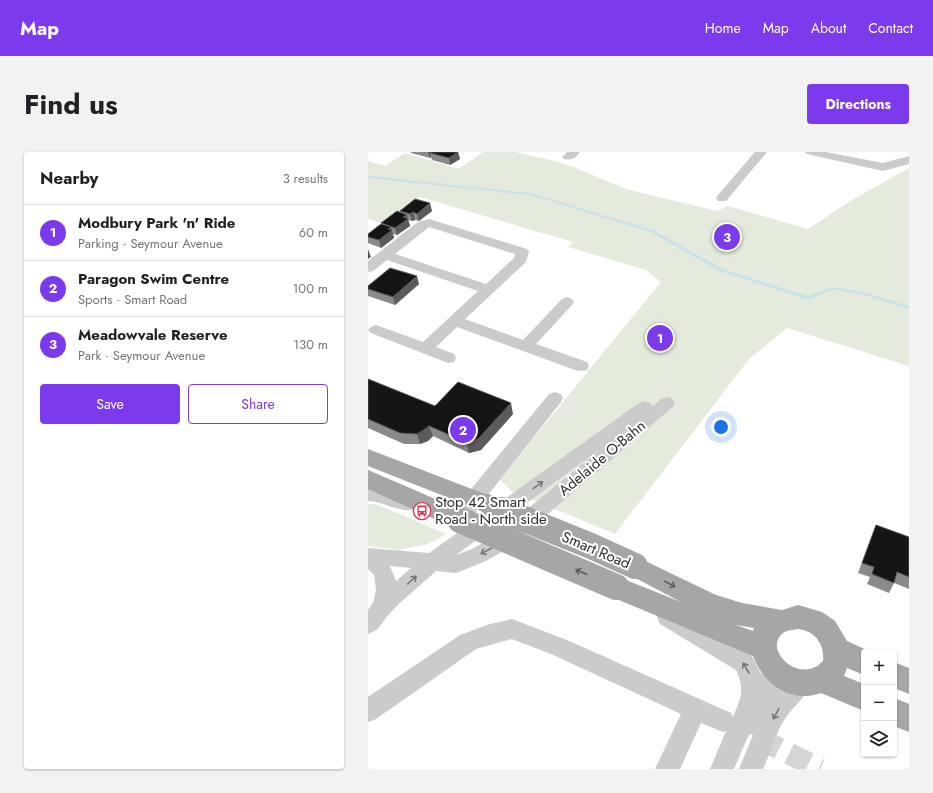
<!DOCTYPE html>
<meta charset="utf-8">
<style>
:root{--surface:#fff;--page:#f2f2f2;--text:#202124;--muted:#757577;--line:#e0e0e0;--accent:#7c3aed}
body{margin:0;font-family:Jost,sans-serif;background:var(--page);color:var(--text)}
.controls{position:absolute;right:12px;bottom:12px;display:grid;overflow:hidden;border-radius:4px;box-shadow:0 1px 3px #0004}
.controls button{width:36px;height:36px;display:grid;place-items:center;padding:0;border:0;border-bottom:1px solid var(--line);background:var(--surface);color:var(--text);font:20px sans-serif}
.you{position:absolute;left:353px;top:275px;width:14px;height:14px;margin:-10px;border:3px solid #fff;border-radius:50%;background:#1a73e8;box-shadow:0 0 0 6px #1a73e833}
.badge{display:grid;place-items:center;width:26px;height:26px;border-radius:50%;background:var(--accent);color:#fff;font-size:13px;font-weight:700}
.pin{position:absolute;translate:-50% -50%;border:2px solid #fff;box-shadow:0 1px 4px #0006}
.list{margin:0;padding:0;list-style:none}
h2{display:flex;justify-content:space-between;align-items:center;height:52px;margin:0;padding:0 16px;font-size:17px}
h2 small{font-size:13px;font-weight:400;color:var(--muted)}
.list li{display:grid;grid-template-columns:26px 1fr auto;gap:12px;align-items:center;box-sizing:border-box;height:56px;padding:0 16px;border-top:1px solid var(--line)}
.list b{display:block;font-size:15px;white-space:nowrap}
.list p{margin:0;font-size:13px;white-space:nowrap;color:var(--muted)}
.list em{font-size:13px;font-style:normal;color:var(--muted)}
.actions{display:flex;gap:8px;padding:12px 16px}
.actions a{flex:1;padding:9px 0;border:1px solid var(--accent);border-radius:4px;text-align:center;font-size:14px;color:var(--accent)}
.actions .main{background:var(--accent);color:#fff}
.icon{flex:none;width:22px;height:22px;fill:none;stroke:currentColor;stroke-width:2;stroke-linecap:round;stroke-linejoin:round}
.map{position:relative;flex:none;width:541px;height:617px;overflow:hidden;border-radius:4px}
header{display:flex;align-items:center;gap:24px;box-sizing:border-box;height:56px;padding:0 20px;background:var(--accent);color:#fff}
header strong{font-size:19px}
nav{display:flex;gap:22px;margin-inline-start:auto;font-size:14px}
.intro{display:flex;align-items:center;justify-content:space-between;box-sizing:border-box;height:96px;padding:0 24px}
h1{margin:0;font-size:28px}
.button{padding:10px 18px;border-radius:4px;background:var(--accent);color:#fff;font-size:14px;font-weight:700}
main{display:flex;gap:24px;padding:0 24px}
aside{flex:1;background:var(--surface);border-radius:4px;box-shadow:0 1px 3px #0004}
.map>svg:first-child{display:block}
.green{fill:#e5ebdc}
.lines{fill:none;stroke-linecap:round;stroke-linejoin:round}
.stream{fill:#c8e1eb;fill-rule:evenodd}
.minor-tunnel{stroke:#d5d5d5;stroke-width:22;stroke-dasharray:22 11;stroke-linecap:butt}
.minor{fill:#cbcbcb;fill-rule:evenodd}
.major{fill:#a6a6a6;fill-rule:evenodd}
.major-bridge-far1{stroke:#a6a6a6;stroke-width:20}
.major-bridge{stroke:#a6a6a6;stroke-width:26}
.wall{fill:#8a8a8a}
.shaded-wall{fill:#5b5b5b}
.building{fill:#151515;stroke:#5b5b5b}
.oneway{stroke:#757575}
.oneway2{stroke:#5e5e5e}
.labels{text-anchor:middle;stroke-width:4;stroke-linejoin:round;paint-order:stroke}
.street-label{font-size:15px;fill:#2e2e2e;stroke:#fff}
.poi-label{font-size:15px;fill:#2e2e2e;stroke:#fff;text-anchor:start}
</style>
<header>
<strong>Map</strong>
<nav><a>Home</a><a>Map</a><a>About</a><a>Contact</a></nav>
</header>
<div class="intro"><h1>Find us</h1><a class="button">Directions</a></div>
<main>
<aside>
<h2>Nearby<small>3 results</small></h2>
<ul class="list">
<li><span class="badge">1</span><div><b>Modbury Park 'n' Ride</b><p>Parking · Seymour Avenue</p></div><em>60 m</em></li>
<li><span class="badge">2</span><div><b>Paragon Swim Centre</b><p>Sports · Smart Road</p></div><em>100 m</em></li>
<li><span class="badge">3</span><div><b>Meadowvale Reserve</b><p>Park · Seymour Avenue</p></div><em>130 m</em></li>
</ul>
<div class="actions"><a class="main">Save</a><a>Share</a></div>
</aside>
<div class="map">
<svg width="541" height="617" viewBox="0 0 541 617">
<rect width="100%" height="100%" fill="#fff"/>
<g class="green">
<polygon points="115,0 147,0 183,8 206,15 258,37 349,59 360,54 440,77 482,49 541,16 541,214 419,176 381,207 247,382 143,339 132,327 293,130 278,118 200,95 205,90 52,45 16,72 0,67 0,9 17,14 37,1 91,17"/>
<polygon points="0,352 6,352 15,355 78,382 60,392 31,398 0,394"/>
</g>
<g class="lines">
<polygon class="stream" points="0,24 162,41 285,78 355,117 440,144 466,135 499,141 541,154 541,157 496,143 466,137 442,147 438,147 351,119 283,80 162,43 0,26"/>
<polyline class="minor-tunnel" points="362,572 452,617"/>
<g class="minor">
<path d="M199,0H212C208,6 203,9 196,7L194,5Z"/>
<polygon points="387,0 399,0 358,49 350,49 348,46 350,43"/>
<polygon points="437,0 458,0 515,11 541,4 541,12 515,19 443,3 439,2"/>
<path d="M61,67L159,97L161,100L158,110L97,167L155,188L194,147L199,145L204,147L206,150L204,153L168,192L219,210L221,214L219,218L213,219L207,218L89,175L68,195L86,202L88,206L86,210L80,211L3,181L0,178L3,175L8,173L55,190L110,139L19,108L5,119L0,120V109L50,70ZM61,75L147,102L146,106L118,132L27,102Z"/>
<polygon points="187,240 193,242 195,246 193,250 113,352 99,373 92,376 74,370 71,365 74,360 81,357 88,359 99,342 181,242"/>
<path d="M299,245L305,247L307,251L305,255L139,397L118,409L88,421L68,419C53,433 36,446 22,461C13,470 14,477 0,482V458L5,451L8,438L6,423L0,417V396L61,401L271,251L277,249L283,251L285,254L293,247ZM235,295L125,385L104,397L88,403ZM22,414L43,416L28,429Z"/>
<path d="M0,335H9L47,347L49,352L47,357C32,362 15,349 0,349Z"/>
<path d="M300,456L308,458L384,504L393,522L397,511L405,508L413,511L416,518L413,536L424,524L432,521L440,524L443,532C437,547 423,556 415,570C407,584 402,602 395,617H371L385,583L381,582L366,617H342L358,579L355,580L333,571L312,617H287L313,562L183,502L144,487L108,497L8,567L0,570V545L92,483L122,472L144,467L199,488L363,561L365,565C373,546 377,538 368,518L292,472L289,465L292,458Z"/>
</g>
<g class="major">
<polygon points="0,297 127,346 131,352 127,358 119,361 0,314"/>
<polygon points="0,318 100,361 104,368 100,375 92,377 84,375 0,337"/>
<path d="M267,404L348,443L374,451L414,458L430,453L454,460L467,469L479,489L503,500H496V523L479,516L476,524L496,532V559L453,541C423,552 395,532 385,504L239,443L235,435L239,427L248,424L313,450L258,421L255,414L258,407ZM368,473L386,476L385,479ZM430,477C447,479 457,492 455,509C432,534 394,498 415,481C419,478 425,478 430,477Z"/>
<polygon points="526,510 541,516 541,542 526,536"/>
<polygon points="526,546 541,552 541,580 526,574"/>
</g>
<polyline class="major-bridge-far1" points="119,352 137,359"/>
<g class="major-bridge">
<polyline points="134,358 223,394 267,414"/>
<polyline points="92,368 248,435"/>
</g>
</g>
<g class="wall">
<polygon points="43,0 90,0 92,7 82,13 64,8 63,5 62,6 43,1"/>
<polygon points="32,59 64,59 51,69 47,68 44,69 40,68 42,74 29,83 25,82 26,86 13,96 0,91 0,82 14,72 13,71 32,60"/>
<polygon points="51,132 27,153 0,144 0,134"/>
<polygon points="0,227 67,254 145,262 113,298 101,301 65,284 60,289 52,292 36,292 0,276"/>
<polygon points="508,373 541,385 541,437 526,431 521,441 499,432 502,425 490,421"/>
</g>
<g class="shaded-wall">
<polygon points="60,0 70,0 62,1 63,5 62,6"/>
<polygon points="90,0 92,7 82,13 81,6"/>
<polygon points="62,51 64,59 51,69 49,62"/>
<polygon points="45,60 47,68 44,69 42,62"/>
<polygon points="39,63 42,74 29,83 27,76 35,65"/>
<polygon points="23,75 26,86 13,96 11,88 20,77"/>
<polygon points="0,97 3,105 0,107"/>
<polygon points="49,124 51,132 27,153 25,145"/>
<polygon points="143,251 145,262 113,298 101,301 98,290"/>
<polygon points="61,274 65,284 60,289 52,292 49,282"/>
</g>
<g class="building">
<polygon points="64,0 90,0 81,6 62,1"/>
<polygon points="47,47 62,51 49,62 45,60 42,62 32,59"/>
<polygon points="29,59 39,63 35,65 40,67 27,76 13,71"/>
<polygon points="13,72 23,75 20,77 24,78 11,88 0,85 0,82"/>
<polygon points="22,116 49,124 25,145 0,137 0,134"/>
<polygon points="0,227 67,254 90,230 143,251 110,287 98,290 61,274 56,278 49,282 32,281 0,267"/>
<polygon points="508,373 541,385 541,425 529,420 526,431 504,422 506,415 494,411"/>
</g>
<defs><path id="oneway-shaft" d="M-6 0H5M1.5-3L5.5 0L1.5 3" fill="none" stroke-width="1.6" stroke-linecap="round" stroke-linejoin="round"/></defs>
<g class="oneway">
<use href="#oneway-shaft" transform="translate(170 333) rotate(-36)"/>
<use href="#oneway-shaft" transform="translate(118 399) rotate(152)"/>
<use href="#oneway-shaft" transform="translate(44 428) rotate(-42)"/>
<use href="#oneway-shaft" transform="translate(378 516) rotate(-121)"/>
<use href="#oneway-shaft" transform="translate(408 562) rotate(118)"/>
</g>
<g class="oneway2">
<use href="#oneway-shaft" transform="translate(213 420) rotate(-157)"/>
<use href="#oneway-shaft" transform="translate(302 432) rotate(27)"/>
</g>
<defs>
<symbol id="bus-ring" viewBox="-11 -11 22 22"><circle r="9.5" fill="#fff" stroke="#e13451" stroke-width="1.5"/><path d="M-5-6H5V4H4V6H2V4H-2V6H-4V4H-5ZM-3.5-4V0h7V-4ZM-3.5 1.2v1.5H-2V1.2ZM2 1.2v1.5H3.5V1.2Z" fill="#e13451"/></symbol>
</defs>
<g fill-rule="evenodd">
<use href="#bus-ring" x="44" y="349" width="20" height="20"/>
</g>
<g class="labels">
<g class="street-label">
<text transform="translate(234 306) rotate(-40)" y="5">Adelaide O-Bahn</text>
<text transform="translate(228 398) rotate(23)" y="5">Smart Road</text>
</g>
<g class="poi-label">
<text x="67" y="355">Stop 42 Smart<tspan x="67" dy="17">Road - North side</tspan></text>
</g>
</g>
</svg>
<div class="controls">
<button>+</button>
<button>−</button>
<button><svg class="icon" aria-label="layers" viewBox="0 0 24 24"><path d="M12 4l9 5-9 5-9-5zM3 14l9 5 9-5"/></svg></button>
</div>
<div class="you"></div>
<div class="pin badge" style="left:292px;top:186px">1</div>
<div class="pin badge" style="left:95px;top:278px">2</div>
<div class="pin badge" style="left:359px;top:85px">3</div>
</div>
</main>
